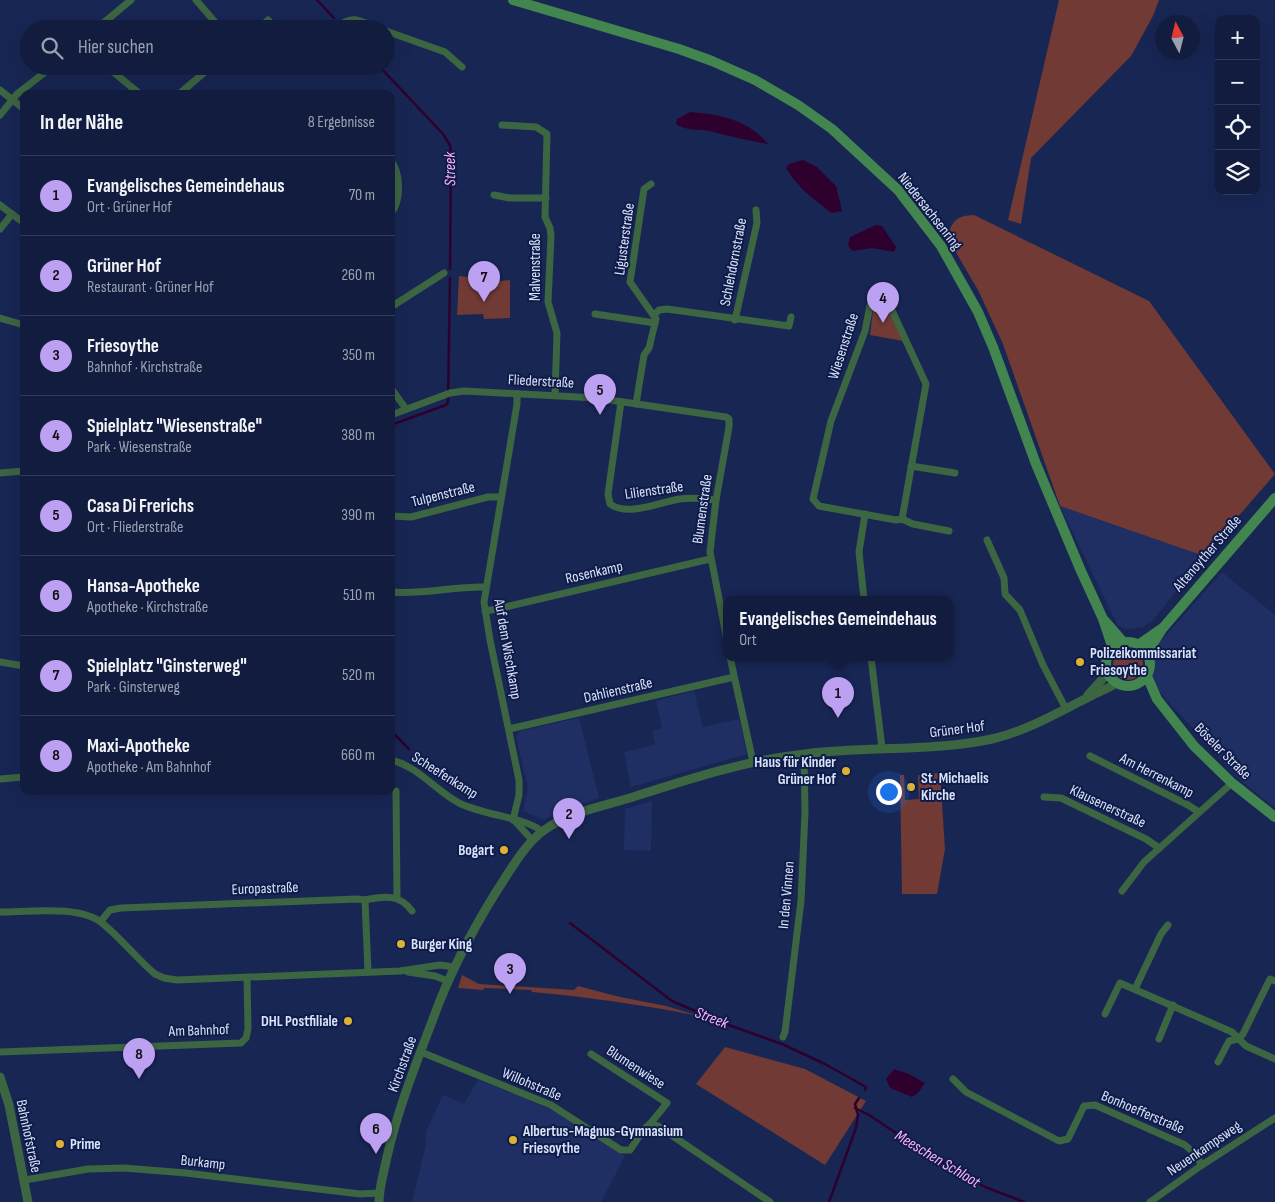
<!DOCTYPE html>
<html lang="de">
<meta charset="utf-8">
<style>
:root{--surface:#121c3f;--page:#1b2546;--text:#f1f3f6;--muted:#9ca1b0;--line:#313a59;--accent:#bca0f2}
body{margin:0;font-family:"Sofia Sans Condensed",sans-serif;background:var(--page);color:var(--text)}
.controls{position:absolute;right:15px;top:15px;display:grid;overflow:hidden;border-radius:10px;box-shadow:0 5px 20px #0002}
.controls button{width:45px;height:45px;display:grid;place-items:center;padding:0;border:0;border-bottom:1px solid var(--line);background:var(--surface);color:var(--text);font:25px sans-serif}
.compass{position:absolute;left:1155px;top:15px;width:45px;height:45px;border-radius:50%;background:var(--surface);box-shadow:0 5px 20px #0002;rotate:353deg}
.you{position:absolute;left:888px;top:791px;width:18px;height:18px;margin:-12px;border:4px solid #fff;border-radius:50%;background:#1a73e8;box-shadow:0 0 0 8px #1a73e833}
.badge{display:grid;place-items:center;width:32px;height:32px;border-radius:50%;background:var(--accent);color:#111;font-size:16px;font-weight:700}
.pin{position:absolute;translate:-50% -41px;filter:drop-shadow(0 1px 2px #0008)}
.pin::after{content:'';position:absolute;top:26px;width:18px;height:15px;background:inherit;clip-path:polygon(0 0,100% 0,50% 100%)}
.popup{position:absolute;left:723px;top:596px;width:230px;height:65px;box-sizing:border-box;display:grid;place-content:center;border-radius:10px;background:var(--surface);filter:drop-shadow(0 1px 4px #0005);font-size:16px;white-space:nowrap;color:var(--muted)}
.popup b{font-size:19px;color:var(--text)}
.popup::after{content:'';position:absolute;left:50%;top:100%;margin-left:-10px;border:10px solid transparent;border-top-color:var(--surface)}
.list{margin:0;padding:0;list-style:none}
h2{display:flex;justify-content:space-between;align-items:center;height:65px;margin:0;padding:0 20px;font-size:21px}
h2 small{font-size:16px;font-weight:400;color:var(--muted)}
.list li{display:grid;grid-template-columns:32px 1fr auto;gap:15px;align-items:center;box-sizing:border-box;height:80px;padding:0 20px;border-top:1px solid var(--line)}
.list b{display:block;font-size:19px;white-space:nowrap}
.list p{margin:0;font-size:16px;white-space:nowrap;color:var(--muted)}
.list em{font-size:16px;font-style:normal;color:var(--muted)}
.icon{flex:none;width:28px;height:28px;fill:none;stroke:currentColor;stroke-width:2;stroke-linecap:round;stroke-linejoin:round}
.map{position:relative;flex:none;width:1275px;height:1202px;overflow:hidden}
.search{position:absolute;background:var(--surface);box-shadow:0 5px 20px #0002;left:20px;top:20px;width:375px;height:55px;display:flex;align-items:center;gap:12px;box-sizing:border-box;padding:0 18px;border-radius:28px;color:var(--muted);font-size:19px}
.panel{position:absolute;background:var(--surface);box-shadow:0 5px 20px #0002;left:20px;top:90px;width:375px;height:705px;border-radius:10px}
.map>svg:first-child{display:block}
.built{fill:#1f2f63}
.green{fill:#713a34}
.water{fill:#2e002e}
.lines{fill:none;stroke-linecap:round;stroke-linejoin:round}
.stream{stroke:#2e002e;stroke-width:2.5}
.minor{stroke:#3c6542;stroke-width:7}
.tertiary{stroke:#3c6542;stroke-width:9}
.secondary{stroke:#43854e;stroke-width:10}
.poi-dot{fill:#deb133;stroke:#0f1b48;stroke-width:2}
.labels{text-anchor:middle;stroke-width:4;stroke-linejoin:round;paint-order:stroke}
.street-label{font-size:15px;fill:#d8e2f9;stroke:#0f1b48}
.poi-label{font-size:15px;font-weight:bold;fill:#d8e2f9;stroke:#0f1b48;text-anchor:start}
.water-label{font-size:16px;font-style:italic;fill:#feb2fb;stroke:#0f1b48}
</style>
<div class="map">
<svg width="1275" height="1202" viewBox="0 0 1275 1202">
<rect width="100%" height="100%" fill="#182654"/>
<g class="built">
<polygon points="1060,506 1204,556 1153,620 1143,627 1129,629 1118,626"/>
<polygon points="1222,572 1275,615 1275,808 1245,784 1227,766 1158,690 1153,674 1154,655 1160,642"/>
<polygon points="694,691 703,727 739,719 747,754 631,787 624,752 655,745 652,731 662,728 656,701"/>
<polygon points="579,718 599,798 555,814 544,820 523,811 528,788 516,737 520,731"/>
<polygon points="652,801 651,851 624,850 625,809"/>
<polygon points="478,1080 520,1096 554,1111 625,1156 601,1202 412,1202 426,1144 426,1132 443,1095 464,1104"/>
</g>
<g class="green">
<polygon points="1059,0 1159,0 1153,16 1131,56 1031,158 1021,224 1008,220"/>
<path d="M974,215L1149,301L1275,474L1204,556L1060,506L1003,344L978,290L947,237C953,221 955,216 974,215Z"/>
<polygon points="459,276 500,281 510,280 510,318 484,319 483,314 457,315"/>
<path d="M879,306C892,307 898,330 903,341L870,335L873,310Z"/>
<circle cx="1128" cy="665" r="15"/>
<polygon points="940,773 945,849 937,894 902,894 900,775 904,775 905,800 919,799 918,775"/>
<path d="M462,975L479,984L574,990L578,986L620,997L666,1006L699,1016C644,1005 588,997 532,992L531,990L484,988L483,990L458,988Z"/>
<polygon points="725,1047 805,1069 866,1101 825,1165 696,1084"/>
</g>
<g class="water">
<path d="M690,112C719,114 749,120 768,144C748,141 729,136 710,131C698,129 686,131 676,124L677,119Z"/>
<path d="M803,160L817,167L836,186L842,211L832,213C815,201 797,187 786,168L789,164Z"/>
<path d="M876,225L882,226L896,247L894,252L872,248L853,251C847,247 848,243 850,237Z"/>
<polygon points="894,1069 909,1074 925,1083 918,1093 912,1097 890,1088 886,1079"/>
</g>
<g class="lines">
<g class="stream">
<polyline points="317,0 334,18"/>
<polyline points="379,66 443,134 450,145 451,154 450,269"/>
<polyline points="391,425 446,405 448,402 450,278"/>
<polyline points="391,731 409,749"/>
<polyline points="570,923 672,1001 726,1024 782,1044 825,1064 866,1087 865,1090"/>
<polyline points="855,1108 869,1115 911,1143 985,1187 1024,1202"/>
<polyline points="829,1202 856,1128 858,1115 855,1104 859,1098"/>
</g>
<g class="minor">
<polyline points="196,0 221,29"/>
<polyline points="96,29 131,0"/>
<polyline points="258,29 268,20 275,29"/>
<path d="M335,29C353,13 360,21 380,29"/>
<polyline points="386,31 445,52 462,67"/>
<polyline points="106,66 140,94"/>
<polyline points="0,90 24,109"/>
<polyline points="179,94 212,66"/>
<polyline points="0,115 17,94 53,66"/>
<polyline points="502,125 536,127 547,134 545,217 550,228 551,236 548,302 557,333 555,395"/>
<path d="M391,161C401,173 401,202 391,213"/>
<polyline points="494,195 510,198 546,198"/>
<polyline points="0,205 24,223"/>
<polyline points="0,229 12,214"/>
<polygon points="871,301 889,304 926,384 902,519 896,520 819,506 813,499 831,421 865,331"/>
<polyline points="391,307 444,273"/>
<polyline points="595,314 655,323"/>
<polyline points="654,315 659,310 667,309 789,326 791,317"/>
<polyline points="0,318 24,325"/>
<polyline points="735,320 757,223 756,210"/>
<polyline points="391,388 406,409"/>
<path d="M621,402L608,494L610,504C628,517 660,502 680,499C693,497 704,499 716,500"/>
<polyline points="636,404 644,355 649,348 656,319 630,282 644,189 651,184"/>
<polyline points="391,415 450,393 464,391 596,398 726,417 729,419 729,427 716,500 710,552 727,640"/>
<polyline points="911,466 955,473"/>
<polyline points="0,473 24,471"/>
<polyline points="391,516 411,517 488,497 501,497"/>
<polyline points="902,519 913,524 949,531"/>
<polyline points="987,540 1004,578 1005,594 1020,610 1043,665 1066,709"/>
<path d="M391,592C423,595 454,586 486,587"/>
<polyline points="864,599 859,552 865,514"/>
<polyline points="485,611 497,609 710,559"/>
<polyline points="730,657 753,762"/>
<polyline points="871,657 882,748"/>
<polyline points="0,662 24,666"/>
<polyline points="509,729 734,677"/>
<polyline points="1090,756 1188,805 1199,812"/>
<path d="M391,760C419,767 435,790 459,803C485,816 521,816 542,831"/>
<polyline points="0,779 24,777"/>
<polyline points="396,791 397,898"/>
<polyline points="1044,797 1061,798 1146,839 1159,848"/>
<polyline points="513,820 519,795 519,780 490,640 484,602 517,404 517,394"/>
<polyline points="514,820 532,840"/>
<polyline points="1122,891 1144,862 1232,783"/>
<path d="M365,900C384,896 400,894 412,911"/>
<path d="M0,912C28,912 80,905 102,923C121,938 136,958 155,974L164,978L177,980L400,971L440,965L454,967"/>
<polyline points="101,921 110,910 121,908 357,899 365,900 368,972"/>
<polyline points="408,972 435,976 448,981"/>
<polyline points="1135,989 1161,934 1168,925"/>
<polyline points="1105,1014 1120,983 1232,1032 1246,1046 1275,1059"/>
<polyline points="783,1037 785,1032 801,901 805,812 804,754"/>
<polyline points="1159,1039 1173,1005"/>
<polyline points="0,1052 241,1043 246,1038 248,1029 247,978"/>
<polyline points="421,1052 551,1105 621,1150 630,1150 644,1129 650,1124 658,1126 770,1202"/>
<polyline points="591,1054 667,1103 650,1124"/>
<polyline points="1218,1062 1229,1041 1238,1039 1243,1034 1270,979 1275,981"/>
<polyline points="953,1079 966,1092 1059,1141 1068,1139 1084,1106 1095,1105 1185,1145 1194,1153 1202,1165"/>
<polyline points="25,1180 88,1169 124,1168 186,1173 360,1194 379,1193"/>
<polyline points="1150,1202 1202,1165 1275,1118"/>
</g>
<g class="tertiary">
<polyline points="1088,695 1108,673"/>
<polyline points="0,1077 9,1105 28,1202"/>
<path d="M379,1202C379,1187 384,1172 387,1157C399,1104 420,1054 439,1003C457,958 479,918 505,878C516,861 527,843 543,831C568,812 604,806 633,797C689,779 747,760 805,754C867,746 931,752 992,739C1026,731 1055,714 1085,699C1096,693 1107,689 1117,683"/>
</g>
<g class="secondary">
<polyline points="513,0 679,49 712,61 755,80 798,105 832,129 898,190 941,246 978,312 993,347 1036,464 1081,571 1103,619 1113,649"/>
<polyline points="1105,621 1124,643"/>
<circle cx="1128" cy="664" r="22"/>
<polyline points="1138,645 1161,629"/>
<polyline points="1147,653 1162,629 1275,498"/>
<polyline points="1147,676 1157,699 1194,746 1232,783 1275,817"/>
</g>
</g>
<g class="poi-dot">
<circle cx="1080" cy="662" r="5"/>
<circle cx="846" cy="771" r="5"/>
<circle cx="911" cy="787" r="5"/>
<circle cx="504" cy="850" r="5"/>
<circle cx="401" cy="944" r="5"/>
<circle cx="348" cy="1021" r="5"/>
<circle cx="513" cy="1140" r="5"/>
<circle cx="60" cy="1144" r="5"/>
</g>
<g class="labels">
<g class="street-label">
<text transform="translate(930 211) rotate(52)" y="5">Niedersachsenring</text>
<text transform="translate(624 239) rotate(-82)" y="5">Ligusterstraße</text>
<text transform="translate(733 262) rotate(-79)" y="5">Schlehdornstraße</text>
<text transform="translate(535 267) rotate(-90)" y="5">Malvenstraße</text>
<text transform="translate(843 346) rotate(-72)" y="5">Wiesenstraße</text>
<text transform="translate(541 381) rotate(3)" y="5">Fliederstraße</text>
<text transform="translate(654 490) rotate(-8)" y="5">Lilienstraße</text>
<text transform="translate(443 494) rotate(-14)" y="5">Tulpenstraße</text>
<text transform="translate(702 509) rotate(-82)" y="5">Blumenstraße</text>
<text transform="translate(1207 553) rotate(-49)" y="5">Altenoyther Straße</text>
<text transform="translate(594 572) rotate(-13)" y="5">Rosenkamp</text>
<text transform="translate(508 649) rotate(80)" y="5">Auf dem Wischkamp</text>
<text transform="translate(618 690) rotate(-13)" y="5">Dahlienstraße</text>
<text transform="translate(957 729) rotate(-7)" y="5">Grüner Hof</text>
<text transform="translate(1223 751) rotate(45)" y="5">Böseler Straße</text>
<text transform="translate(445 775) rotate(32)" y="5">Scheefenkamp</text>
<text transform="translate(1157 775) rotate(27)" y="5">Am Herrenkamp</text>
<text transform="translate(1108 806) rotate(25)" y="5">Klausenerstraße</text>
<text transform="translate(265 888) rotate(-2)" y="5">Europastraße</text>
<text transform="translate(786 895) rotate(-85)" y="5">In den Vinnen</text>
<text transform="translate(199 1030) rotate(-2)" y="5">Am Bahnhof</text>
<text transform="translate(402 1064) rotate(-70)" y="5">Kirchstraße</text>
<text transform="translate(636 1067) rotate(33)" y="5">Blumenwiese</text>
<text transform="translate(532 1084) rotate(23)" y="5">Willohstraße</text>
<text transform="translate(1143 1112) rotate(23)" y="5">Bonhoefferstraße</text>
<text transform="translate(29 1136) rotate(78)" y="5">Bahnhofstraße</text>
<text transform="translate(1204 1148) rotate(-34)" y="5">Neuenkampsweg</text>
<text transform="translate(203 1162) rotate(6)" y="5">Burkamp</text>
</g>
<g class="poi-label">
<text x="1090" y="658">Polizeikommissariat<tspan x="1090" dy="17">Friesoythe</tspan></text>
<text x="836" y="767" text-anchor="end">Haus für Kinder<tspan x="836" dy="17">Grüner Hof</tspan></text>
<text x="921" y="783">St. Michaelis<tspan x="921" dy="17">Kirche</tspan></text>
<text x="494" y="855" text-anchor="end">Bogart</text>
<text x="411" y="949">Burger King</text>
<text x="338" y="1026" text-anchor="end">DHL Postfiliale</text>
<text x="523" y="1136">Albertus-Magnus-Gymnasium<tspan x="523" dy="17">Friesoythe</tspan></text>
<text x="70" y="1149">Prime</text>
</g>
<g class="water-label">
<text transform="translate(449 169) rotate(-91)" y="6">Streek</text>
<text transform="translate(712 1017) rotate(21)" y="6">Streek</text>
<text transform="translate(938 1158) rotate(31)" y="6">Meeschen Schloot</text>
</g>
</g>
</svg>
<div class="controls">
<button>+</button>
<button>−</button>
<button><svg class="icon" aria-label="locate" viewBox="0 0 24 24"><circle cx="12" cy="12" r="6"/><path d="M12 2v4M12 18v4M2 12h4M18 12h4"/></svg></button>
<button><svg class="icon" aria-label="layers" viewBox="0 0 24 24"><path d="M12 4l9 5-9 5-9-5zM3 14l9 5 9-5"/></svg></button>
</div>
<svg class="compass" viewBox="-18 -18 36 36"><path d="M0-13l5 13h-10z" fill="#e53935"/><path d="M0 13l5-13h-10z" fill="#9ca1b0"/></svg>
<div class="you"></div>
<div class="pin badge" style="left:838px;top:718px">1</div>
<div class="popup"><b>Evangelisches Gemeindehaus</b>Ort</div>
<div class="pin badge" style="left:569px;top:839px">2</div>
<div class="pin badge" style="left:510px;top:994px">3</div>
<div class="pin badge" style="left:883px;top:323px">4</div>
<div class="pin badge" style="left:600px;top:415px">5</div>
<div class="pin badge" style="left:376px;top:1154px">6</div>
<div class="pin badge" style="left:484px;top:302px">7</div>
<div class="pin badge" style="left:139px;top:1079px">8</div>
<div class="search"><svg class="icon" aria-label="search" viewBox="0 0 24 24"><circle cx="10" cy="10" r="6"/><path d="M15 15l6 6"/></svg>Hier suchen</div>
<section class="panel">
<h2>In der Nähe<small>8 Ergebnisse</small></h2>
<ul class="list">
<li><span class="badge">1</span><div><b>Evangelisches Gemeindehaus</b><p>Ort · Grüner Hof</p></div><em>70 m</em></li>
<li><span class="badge">2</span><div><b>Grüner Hof</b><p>Restaurant · Grüner Hof</p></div><em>260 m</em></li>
<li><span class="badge">3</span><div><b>Friesoythe</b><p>Bahnhof · Kirchstraße</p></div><em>350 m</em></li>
<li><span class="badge">4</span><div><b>Spielplatz &quot;Wiesenstraße&quot;</b><p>Park · Wiesenstraße</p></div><em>380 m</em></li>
<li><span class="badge">5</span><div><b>Casa Di Frerichs</b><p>Ort · Fliederstraße</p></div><em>390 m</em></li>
<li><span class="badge">6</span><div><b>Hansa-Apotheke</b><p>Apotheke · Kirchstraße</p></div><em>510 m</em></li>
<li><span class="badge">7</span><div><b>Spielplatz &quot;Ginsterweg&quot;</b><p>Park · Ginsterweg</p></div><em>520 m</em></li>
<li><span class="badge">8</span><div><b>Maxi-Apotheke</b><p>Apotheke · Am Bahnhof</p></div><em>660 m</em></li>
</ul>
</section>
</div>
